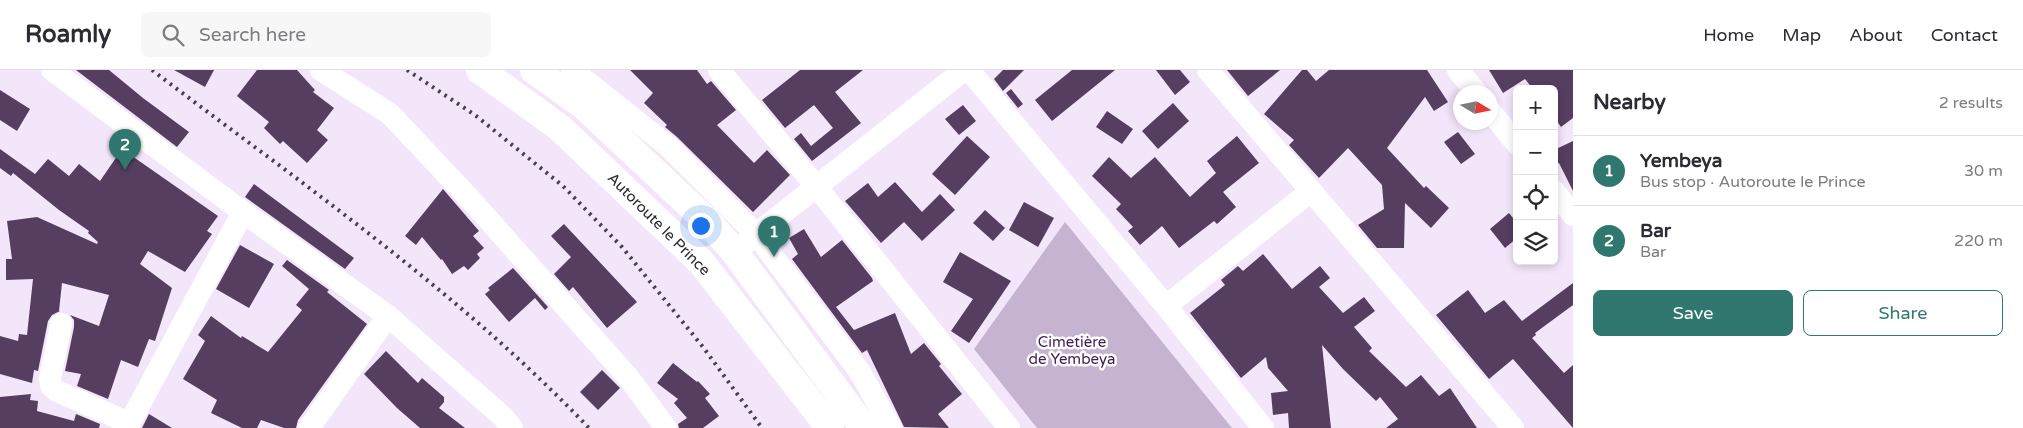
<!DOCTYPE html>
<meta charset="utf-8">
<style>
:root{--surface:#fff;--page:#f7f7f7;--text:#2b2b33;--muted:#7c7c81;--line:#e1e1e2;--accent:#307770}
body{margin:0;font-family:"Varela Round",sans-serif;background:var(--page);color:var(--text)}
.controls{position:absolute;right:15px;top:15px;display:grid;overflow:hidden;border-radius:8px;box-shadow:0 2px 8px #0003}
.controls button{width:45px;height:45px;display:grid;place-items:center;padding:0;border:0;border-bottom:1px solid var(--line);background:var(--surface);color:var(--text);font:25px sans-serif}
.compass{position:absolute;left:1453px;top:15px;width:45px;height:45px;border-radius:50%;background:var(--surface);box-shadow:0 2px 8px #0003;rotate:100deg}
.you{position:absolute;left:700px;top:155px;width:18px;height:18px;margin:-12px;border:4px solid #fff;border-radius:50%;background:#1a73e8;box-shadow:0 0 0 8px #1a73e833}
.badge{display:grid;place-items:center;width:32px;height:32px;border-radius:50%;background:var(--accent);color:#fff;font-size:16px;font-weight:700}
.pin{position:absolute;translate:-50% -41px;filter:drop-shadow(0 1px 2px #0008)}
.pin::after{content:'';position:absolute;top:26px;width:18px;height:15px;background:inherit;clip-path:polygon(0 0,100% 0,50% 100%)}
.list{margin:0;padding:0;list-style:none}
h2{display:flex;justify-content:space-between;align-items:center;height:65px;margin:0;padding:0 20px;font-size:21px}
h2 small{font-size:16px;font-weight:400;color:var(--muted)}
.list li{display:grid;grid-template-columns:32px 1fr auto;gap:15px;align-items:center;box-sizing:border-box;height:70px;padding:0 20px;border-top:1px solid var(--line)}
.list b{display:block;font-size:19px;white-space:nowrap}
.list p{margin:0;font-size:16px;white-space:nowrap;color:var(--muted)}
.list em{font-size:16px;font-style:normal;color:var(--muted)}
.actions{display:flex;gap:10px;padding:15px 20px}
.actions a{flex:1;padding:11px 0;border:1px solid var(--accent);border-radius:8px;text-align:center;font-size:18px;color:var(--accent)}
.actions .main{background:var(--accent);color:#fff}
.icon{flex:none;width:28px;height:28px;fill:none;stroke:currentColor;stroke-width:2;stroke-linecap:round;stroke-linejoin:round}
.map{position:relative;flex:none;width:1573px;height:358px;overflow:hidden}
header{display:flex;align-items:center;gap:30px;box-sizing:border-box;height:70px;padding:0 25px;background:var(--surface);border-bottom:1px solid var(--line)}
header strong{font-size:24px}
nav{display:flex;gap:28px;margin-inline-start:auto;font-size:18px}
.search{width:350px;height:45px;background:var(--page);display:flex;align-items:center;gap:12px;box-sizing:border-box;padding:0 18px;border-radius:8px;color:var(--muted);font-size:19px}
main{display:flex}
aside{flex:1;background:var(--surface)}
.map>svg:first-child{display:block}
.green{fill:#c6b3d0}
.building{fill:#553e60}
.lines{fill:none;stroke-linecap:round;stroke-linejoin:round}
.minor{stroke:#fff;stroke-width:22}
.major{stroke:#fff;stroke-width:28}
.rail{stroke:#46404a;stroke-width:4;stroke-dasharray:2.5 5;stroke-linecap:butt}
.labels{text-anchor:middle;stroke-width:5;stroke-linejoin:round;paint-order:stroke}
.street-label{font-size:15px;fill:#2c272f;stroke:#fff}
.park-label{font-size:15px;fill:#401d4f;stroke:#fff}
</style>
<header>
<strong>Roamly</strong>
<div class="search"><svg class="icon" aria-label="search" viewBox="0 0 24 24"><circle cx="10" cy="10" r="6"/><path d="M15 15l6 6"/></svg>Search here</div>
<nav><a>Home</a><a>Map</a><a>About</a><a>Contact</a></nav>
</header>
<main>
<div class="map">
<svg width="1573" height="358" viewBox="0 0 1573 358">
<rect width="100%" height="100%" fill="#f3e5fa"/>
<polygon class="green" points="1065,152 1232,358 1037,358 974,279"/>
<g class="building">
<polygon points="76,0 109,0 143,28 189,62 177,77"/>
<polygon points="174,0 214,0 205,17"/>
<polygon points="257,0 297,0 315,20 313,22 334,38 317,60 328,70 307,93 283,71 280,74 264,58 269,52 237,26"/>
<polygon points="630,0 697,0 707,14 711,11 736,40 717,55 754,93 767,80 790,105 753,142 677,67 665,57 667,55 644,33 653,23"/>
<polygon points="800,0 863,0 835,22 861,53 812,91 794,69 801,63 811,76 833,58 814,35 785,58 762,30"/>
<polygon points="1003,0 1024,0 1003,21 994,9"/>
<polygon points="1072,0 1115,0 1052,51 1035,30"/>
<polygon points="1156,0 1180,0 1190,12 1175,25"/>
<polygon points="1227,0 1280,0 1248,26"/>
<polygon points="1302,0 1307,0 1316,11 1329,0 1427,0 1448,32 1434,41 1425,27 1387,78 1424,118 1426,116 1449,138 1431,158 1405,133 1404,178 1377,178 1358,155 1384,139 1382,115 1348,78 1319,108 1289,75 1294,70 1264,44"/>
<polygon points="1489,0 1573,0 1573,48 1561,57 1554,47 1554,19 1533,19 1525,9 1503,23"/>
<polygon points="1011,19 1023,34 1018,38 1006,23"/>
<polygon points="0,20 30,39 17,61 0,50"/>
<polygon points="1173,33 1189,51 1158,79 1142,61"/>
<polygon points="963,35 976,51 959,65 945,49"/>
<polygon points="1107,41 1133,59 1122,74 1096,57"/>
<polygon points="1458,62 1475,84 1461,94 1444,72"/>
<polygon points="967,66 990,87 955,125 932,104"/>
<polygon points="1237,66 1259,93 1223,122 1236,137 1217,154 1214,151 1179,178 1162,156 1140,175 1128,161 1133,157 1116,139 1121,134 1092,106 1109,87 1131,108 1155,87 1190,127 1216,103 1207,91"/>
<polygon points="1573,71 1573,121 1559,93 1554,95 1554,80"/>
<polygon points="0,79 35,104 48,89 69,106 79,94 100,111 122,79 218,146 207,161 212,164 185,202 148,181 140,194 172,218 155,271 149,269 138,297 121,290 108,329 77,316 81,304 65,301 74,257 74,250 70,245 99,256 109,225 62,213 59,241 60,241 52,245 48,251 38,301 34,300 32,313 0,304 0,266 18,271 19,264 27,265 33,209 6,210 6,189 12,189 7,151 37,147 97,174 98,172 88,163 89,161 59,140 13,103 11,106 0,98"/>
<polygon points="895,112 922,142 940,124 955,140 922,171 904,152 881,173 845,131 868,113 878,127"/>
<polygon points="254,114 354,188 345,199 245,127"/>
<polygon points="443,119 479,161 473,166 484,178 477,184 480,188 468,200 464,196 452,204 442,189 441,190 422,167 416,175 405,166"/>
<polygon points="1024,132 1054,148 1038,177 1009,160"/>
<polygon points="985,140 1005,158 993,171 973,153"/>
<polygon points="1509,143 1517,153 1517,168 1505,178 1490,159"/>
<polygon points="564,154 637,232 607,258 573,217 569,221 554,204 571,187 551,166"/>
<polygon points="804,159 821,187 842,170 872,208 873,211 836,237 854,260 895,243 911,284 924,273 941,294 939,296 962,324 938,344 949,358 904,357 867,280 862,283 792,189 798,184 789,168"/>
<polygon points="240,175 274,194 249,238 216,219"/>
<polygon points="960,182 1011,211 969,273 951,261 973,229 943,212"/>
<polygon points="1263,184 1292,219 1320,196 1330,208 1319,217 1343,243 1364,227 1375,241 1354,257 1372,278 1369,281 1406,317 1421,305 1439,326 1450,318 1477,358 1386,358 1398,349 1380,327 1376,331 1343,299 1322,275 1331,358 1289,358 1288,343 1273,345 1271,323 1288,321 1268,298 1266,287 1241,308 1190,243 1225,215 1221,210 1238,196 1243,201"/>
<polygon points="287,190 329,220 327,222 367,254 298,350 296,358 284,358 261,350 257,358 242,358 211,343 217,330 183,309 205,271 198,265 211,246 241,268 242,266 268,282 302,240 296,235 309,219 282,196"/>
<polygon points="513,198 548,237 545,240 535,228 509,252 485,224 490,220 488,218"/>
<polygon points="1573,213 1573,235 1535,263 1536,265 1532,268 1564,303 1573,295 1573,358 1513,289 1489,309 1436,245 1468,220 1485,243 1504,230 1522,251"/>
<polygon points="386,281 418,313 422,308 444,327 444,332 439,338 465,358 420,358 397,338 364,304"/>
<polygon points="673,293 697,312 698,311 710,324 705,328 719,346 703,358 679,358 678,354 687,348 674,333 678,329 657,313"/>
<polygon points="602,300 620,318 598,340 580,322"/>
<polygon points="31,324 30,330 38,331 37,341 74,351 76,344 100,354 99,358 0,358 0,327"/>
<polygon points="149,344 172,358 142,358"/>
</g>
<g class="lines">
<g class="minor">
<polyline points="52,0 243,142 388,246 503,347 512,358"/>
<polyline points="321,0 390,44 470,129 628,307 666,358"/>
<polyline points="572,0 668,76 756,164 860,302 891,358"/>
<polyline points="719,0 816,116 1009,358"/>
<polyline points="969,0 1166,236 1263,358"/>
<polyline points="1208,0 1513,358"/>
<polyline points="1458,0 1476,22"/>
<polyline points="1490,41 1517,74"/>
<polyline points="1554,121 1573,145"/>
<polyline points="745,173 964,0"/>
<polyline points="1166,236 1311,121"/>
<polyline points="61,254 50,308 51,316 57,321 129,353"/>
<polyline points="127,358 243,142"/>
<polyline points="309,358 388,246"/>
</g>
<g class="major">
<polyline points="480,0 560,58 701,192 830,358"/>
<polyline points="534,0 583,35 707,151 734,181 864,358"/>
</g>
<g class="rail">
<path d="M152,0C302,114 459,222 589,358"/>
<polyline points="407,0 475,45 563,116 622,177 703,277 762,358"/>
</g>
</g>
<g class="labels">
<g class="street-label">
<text transform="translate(659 154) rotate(45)" y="5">Autoroute le Prince</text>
</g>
<g class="park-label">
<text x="1072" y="277">Cimetière<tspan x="1072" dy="17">de Yembeya</tspan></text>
</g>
</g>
</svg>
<div class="controls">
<button>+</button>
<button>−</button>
<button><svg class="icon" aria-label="locate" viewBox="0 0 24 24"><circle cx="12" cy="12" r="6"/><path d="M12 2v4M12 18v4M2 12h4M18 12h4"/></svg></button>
<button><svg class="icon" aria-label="layers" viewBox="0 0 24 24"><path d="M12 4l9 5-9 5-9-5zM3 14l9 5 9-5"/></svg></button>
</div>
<svg class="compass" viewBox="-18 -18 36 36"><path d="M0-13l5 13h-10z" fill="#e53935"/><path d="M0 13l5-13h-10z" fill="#7c7c81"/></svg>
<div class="you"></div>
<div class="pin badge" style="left:774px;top:187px">1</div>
<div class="pin badge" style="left:125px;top:100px">2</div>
</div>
<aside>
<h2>Nearby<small>2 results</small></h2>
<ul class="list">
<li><span class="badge">1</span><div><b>Yembeya</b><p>Bus stop · Autoroute le Prince</p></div><em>30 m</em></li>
<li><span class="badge">2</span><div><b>Bar</b><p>Bar</p></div><em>220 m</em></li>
</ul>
<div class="actions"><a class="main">Save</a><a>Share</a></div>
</aside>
</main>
